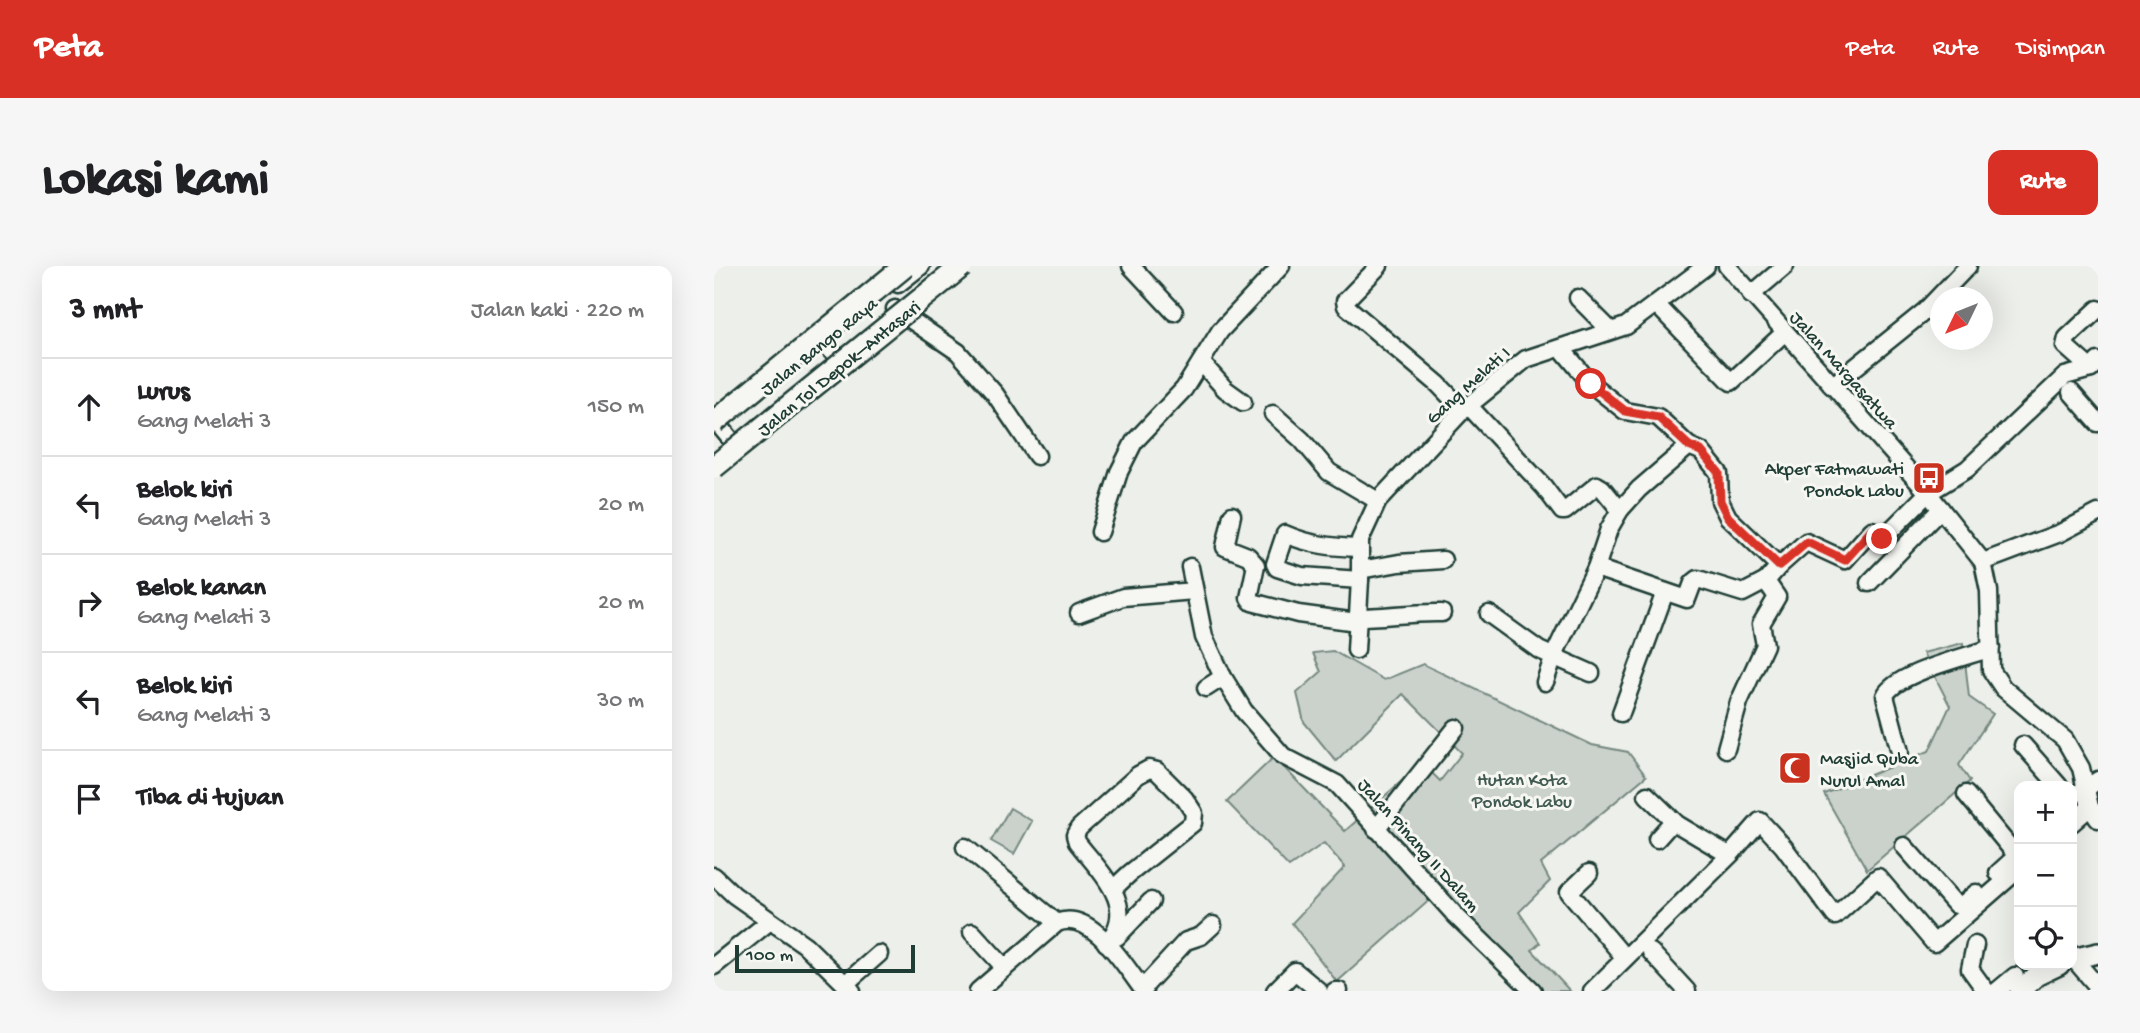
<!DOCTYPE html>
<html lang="id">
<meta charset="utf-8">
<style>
:root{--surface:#fff;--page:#f6f6f6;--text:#202124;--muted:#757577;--line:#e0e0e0;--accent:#d93025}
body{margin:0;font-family:"Gochi Hand",sans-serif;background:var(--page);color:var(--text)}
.controls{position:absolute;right:21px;bottom:21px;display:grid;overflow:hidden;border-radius:14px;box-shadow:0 7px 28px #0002}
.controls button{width:63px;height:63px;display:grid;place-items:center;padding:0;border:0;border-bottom:2px solid var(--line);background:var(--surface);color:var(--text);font:35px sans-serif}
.compass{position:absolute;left:1216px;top:21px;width:63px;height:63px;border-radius:50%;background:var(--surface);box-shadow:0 7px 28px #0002;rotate:227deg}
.scale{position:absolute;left:21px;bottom:18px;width:180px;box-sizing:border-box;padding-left:7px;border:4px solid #1f3d34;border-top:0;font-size:19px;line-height:24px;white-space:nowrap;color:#1f3d34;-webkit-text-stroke:5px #f6f6f2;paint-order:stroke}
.stop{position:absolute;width:21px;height:21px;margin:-16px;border:5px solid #d93025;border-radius:50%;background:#fff}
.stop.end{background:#d93025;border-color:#fff;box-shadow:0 2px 7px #0008}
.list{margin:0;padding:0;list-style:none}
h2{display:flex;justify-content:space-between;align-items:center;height:91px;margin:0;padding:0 28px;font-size:30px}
h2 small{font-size:23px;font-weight:400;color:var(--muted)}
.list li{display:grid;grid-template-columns:46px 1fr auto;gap:21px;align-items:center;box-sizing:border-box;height:98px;padding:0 28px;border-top:2px solid var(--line)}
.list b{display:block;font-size:26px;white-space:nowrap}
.list p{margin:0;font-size:23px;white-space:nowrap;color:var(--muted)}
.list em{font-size:23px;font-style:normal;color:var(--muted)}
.icon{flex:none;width:38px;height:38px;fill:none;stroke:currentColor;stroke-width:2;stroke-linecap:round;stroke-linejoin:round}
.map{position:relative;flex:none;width:1384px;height:725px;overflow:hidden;border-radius:14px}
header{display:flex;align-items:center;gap:42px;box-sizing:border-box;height:98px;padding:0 35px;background:var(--accent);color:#fff}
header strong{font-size:33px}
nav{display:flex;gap:38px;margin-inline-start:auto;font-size:24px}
.intro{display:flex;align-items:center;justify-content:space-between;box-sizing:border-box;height:168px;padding:0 42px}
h1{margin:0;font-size:49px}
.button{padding:18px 32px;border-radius:14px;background:var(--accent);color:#fff;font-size:24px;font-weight:700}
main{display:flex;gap:42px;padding:0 42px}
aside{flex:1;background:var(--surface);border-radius:14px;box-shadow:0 7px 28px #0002}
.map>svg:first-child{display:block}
.green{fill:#cbd2cc;stroke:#758880;stroke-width:2}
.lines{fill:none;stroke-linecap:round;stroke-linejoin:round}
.minor-casing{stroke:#1f3d34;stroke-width:21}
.major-casing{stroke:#1f3d34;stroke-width:24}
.minor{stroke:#f6f6f2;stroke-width:16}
.major{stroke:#f6f6f2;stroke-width:19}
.highway-bridge-casing{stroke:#1f3d34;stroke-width:26;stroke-linecap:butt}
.highway-bridge{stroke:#f6f6f2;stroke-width:21}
.route{stroke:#d93025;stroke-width:9}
.labels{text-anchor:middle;stroke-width:6;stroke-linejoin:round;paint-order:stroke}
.street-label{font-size:19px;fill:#1f3d34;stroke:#f6f6f2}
.poi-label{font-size:19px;fill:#1f3d34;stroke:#f6f6f2;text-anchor:end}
.park-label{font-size:19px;fill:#415b52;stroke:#f6f6f2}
</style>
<header>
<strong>Peta</strong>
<nav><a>Peta</a><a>Rute</a><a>Disimpan</a></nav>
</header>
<div class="intro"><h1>Lokasi kami</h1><a class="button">Rute</a></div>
<main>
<aside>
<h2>3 mnt<small>Jalan kaki · 220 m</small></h2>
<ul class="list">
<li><svg class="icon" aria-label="ahead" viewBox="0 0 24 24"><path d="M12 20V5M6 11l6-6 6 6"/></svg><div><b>Lurus</b><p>Gang Melati 3</p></div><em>150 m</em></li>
<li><svg class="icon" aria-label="left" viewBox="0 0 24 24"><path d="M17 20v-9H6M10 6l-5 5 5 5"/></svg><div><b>Belok kiri</b><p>Gang Melati 3</p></div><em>20 m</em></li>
<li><svg class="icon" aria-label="right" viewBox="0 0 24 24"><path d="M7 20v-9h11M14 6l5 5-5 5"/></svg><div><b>Belok kanan</b><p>Gang Melati 3</p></div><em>20 m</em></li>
<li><svg class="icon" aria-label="left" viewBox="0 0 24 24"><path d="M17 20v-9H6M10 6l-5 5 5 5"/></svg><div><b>Belok kiri</b><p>Gang Melati 3</p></div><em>30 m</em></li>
<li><svg class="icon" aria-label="arrive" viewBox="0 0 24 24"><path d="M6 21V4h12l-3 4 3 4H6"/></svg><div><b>Tiba di tujuan</b></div></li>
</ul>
</aside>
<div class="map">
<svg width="1384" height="725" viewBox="0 0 1384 725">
<rect width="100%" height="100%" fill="#edefea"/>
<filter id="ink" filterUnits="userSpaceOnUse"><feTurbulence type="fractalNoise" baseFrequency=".0143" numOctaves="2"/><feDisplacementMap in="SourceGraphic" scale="14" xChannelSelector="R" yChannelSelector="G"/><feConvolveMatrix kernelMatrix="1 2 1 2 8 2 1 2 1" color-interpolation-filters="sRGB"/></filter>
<g filter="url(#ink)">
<g class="green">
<polygon points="1249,377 1255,431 1279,448 1245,499 1256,515 1153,604 1110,528 1215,485 1236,440 1209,387"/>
<polygon points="619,385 670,414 709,398 878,479 914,486 932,510 827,598 836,615 805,646 826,677 818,684 856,725 816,725 719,631 623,716 578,657 631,601 610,577 575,601 513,536 560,491 631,565 708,497 726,515 748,487 689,428 622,495 590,456 583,427 607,406 599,387"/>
<polygon points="296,542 318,555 300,588 277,575"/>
</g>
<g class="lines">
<defs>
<g id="minor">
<polyline points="417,0 460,46"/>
<polyline points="665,0 631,35 632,40 724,118 749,144"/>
<polyline points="1013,0 1214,227 1269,296 1275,325 1277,404 1289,422 1351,474 1367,502 1376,541 1384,553"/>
<polyline points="184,18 207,0"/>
<polyline points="1037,29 1071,0"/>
<polyline points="864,32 896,64"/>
<polyline points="942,38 1017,116 1070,67"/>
<polyline points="181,43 244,86 281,128 323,190"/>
<polyline points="110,77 122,90"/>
<polyline points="848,83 877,118 911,145 944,151 975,180 987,185 1005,207 1006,235 1014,251 1065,300 1092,276 1131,294 1158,264 1168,273 1214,227 1253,203 1351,110 1377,103 1384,95"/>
<polyline points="487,96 511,123 529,136"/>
<polyline points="1377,103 1351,80 1353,72 1384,43"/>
<polyline points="1118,120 1211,45 1254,0"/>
<polyline points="1357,126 1384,157"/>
<polyline points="755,140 830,221 848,245 851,245 883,219 888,222 906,244"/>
<polyline points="559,148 588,174 615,206 664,235"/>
<polyline points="0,153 19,176"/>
<polyline points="518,249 511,281 534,290 542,299 535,332 538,336 584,348 643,356"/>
<polyline points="386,266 405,206 420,176 470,123 506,65 567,0"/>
<path d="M645,282C618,281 596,279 571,268L561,298L563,302L588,310L646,314"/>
<polyline points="1269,296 1346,267 1384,247"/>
<polyline points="476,301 490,371 509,411 530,445 569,490 623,518 742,650 819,725"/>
<polyline points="882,302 973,333 979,317 984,313 1029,327 1052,315 1065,300"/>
<polyline points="646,304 685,297 729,294"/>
<polyline points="1155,317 1227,243"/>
<polyline points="365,347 409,331 480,325"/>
<polyline points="775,348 825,384 877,407"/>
<path d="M643,351C671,351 699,346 728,347"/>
<polyline points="642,384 646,314 646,274 664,235 749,144 812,93 912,60 992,0"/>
<polyline points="831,416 840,389 882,302 895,263 906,244 925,223 975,180"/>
<polyline points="492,422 509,411"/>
<polyline points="907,447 951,326"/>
<polyline points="1309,479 1345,520"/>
<polyline points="1012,483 1025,436 1051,379 1047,358 1063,331 1052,315"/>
<path d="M1186,486L1171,430C1181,407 1253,391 1277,382"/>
<polyline points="1252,528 1303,590"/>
<polyline points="933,529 963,558 1015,589"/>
<polyline points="1358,529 1371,524 1384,514"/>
<polyline points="1358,557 1376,541"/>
<polyline points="662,563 742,462"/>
<polyline points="943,573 959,555"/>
<polyline points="1190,580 1242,639 1249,638 1262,627"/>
<polyline points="251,581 343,657"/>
<polyline points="875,607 855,626 911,692"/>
<polyline points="1284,607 1305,588"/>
<polyline points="0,610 20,629 91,679 138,725"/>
<polyline points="258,666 291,702"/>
<polyline points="403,671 437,635"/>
<path d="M392,677C427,642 385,605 363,576L361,569L365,562L424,509L435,503L443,505L471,533L480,547L479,557L415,608L399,623"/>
<polyline points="1261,679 1256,703 1272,725"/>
<polyline points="937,686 973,725"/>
<polyline points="1359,692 1384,721"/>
<polyline points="0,700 56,655"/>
<polyline points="131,718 165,688"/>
<polyline points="428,723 472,675 487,670 499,659"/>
<path d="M264,725L343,657C378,642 412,702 430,725"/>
<polyline points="561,725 581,705 605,725"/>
<polyline points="621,725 625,725"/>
<polyline points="878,725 1017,588 1046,555 1069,580 1121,650 1164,611 1220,677 1305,603"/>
<polyline points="1283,725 1301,710"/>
</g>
<g id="major">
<polyline points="1358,693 1384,687"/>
<polyline points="1306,725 1322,710 1345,699"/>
</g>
</defs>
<use href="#minor" class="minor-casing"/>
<use href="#major" class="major-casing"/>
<use href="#minor" class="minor"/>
<use href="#major" class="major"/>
<defs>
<g id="highway-bridge">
<polyline points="0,156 191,0"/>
<polyline points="0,201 248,0"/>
</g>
</defs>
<use href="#highway-bridge" class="highway-bridge-casing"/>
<use href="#highway-bridge" class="highway-bridge"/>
</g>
</g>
<g class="lines" filter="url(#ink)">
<polyline class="route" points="877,118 911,145 944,151 975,180 987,185 1005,207 1006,235 1014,251 1065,300 1093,276 1131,294 1158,264 1168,273"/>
</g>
<defs>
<symbol id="bus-square" viewBox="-11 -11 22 22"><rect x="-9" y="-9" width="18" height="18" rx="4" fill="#c8321e" stroke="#f6f6f2"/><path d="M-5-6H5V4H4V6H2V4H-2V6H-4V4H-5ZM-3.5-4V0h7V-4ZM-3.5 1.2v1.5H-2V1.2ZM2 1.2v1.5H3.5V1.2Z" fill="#fff"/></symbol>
<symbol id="mosque-square" viewBox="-11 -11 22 22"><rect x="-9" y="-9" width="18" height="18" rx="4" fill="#c8321e" stroke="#f6f6f2"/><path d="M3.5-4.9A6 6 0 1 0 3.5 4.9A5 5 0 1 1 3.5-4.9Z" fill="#fff"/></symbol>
</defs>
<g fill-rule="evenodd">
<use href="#bus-square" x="1196" y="193" width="38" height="38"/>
<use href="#mosque-square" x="1062" y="483" width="38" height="38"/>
</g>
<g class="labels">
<g class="street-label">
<text transform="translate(104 79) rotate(-39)" y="7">Jalan Bango Raya</text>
<text transform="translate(124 101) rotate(-39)" y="7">Jalan Tol Depok–Antasari</text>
<text transform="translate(1131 103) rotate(48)" y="7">Jalan Margasatwa</text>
<text transform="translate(753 118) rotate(-42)" y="7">Gang Melati I</text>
<text transform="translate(706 578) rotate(48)" y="7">Jalan Pinang II Dalam</text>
</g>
<g class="poi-label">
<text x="1190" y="208">Akper Fatmawati<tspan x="1190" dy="22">Pondok Labu</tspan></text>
<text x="1106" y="498" text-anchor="start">Masjid Quba<tspan x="1106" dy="22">Nurul Amal</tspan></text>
</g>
<g class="park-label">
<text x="808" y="519">Hutan Kota<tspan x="808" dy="22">Pondok Labu</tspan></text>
</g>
</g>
</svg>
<div class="controls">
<button>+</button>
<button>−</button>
<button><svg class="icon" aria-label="locate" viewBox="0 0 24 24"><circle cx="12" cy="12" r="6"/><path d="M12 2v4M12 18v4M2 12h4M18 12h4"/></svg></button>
</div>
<svg class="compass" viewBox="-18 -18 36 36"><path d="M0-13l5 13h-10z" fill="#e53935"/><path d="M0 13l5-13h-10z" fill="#757577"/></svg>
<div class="scale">100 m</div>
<div class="stop" style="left:877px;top:118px"></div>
<div class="stop end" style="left:1168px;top:273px"></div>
</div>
</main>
